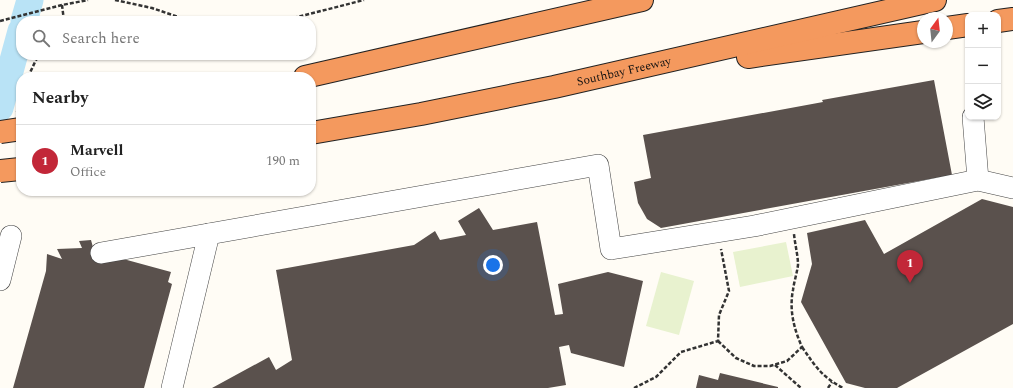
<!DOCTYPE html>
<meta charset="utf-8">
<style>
:root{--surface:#fff;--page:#f6f6f6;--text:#222;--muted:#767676;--line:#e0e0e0;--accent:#c22738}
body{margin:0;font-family:Spectral,serif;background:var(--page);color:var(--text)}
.controls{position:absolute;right:12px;top:12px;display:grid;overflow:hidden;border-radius:8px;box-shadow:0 1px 3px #0004}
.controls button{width:36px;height:36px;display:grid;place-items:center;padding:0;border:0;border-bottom:1px solid var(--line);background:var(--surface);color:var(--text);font:20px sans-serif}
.compass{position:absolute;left:917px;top:12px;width:36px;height:36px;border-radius:50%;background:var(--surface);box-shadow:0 1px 3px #0004;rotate:15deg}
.you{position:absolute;left:493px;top:265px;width:14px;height:14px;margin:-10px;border:3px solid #fff;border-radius:50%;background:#1a73e8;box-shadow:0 0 0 6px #1a73e833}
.badge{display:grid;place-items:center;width:26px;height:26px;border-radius:50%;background:var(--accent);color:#fff;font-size:13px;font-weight:700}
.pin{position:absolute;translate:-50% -33px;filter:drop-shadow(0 1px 2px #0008)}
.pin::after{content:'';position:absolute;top:21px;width:14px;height:12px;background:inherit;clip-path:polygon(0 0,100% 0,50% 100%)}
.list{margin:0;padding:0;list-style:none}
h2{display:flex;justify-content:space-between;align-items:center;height:52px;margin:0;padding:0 16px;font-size:17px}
h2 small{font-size:13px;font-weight:400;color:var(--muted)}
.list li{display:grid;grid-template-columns:26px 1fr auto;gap:12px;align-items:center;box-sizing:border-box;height:72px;padding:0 16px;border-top:1px solid var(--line)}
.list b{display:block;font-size:15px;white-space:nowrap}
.list p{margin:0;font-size:13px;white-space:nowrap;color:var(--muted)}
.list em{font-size:13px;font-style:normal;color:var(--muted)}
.icon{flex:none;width:22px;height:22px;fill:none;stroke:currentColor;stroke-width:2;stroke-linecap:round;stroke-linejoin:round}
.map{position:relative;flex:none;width:1013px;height:388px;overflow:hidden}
.search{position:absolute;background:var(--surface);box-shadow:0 1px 3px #0004;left:16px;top:16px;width:300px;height:44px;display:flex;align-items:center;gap:10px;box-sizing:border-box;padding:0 14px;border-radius:16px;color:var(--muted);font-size:15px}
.panel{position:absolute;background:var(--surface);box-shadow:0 1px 3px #0004;left:16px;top:72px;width:300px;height:124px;border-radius:16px}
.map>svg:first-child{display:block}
.pitch{fill:#e8f2cf}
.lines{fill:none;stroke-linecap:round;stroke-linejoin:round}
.river{stroke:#b9e3f6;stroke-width:27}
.building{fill:#5a514d}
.minor-casing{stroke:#444;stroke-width:22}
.highway-casing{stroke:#222;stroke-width:24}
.path{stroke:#333;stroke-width:2.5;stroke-dasharray:4 2;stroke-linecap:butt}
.minor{stroke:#fff;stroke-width:21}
.highway{stroke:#f4995e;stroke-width:22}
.highway-bridge-casing{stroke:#222;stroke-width:24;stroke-linecap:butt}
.highway-bridge{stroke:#f4995e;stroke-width:22}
.labels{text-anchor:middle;stroke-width:4;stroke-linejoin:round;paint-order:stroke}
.street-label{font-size:12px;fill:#111;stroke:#fff}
</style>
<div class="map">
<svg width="1013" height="388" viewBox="0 0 1013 388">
<rect width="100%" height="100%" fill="#fffcf5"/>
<g class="pitch">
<polygon points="786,242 793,276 740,287 733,252"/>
<polygon points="661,272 694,281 679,335 646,326"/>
</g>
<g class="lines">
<g class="river">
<polyline points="24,21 30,0"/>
<polyline points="0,108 21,31"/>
</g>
</g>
<g class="building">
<polygon points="934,80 952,175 661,228 647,219 638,203 634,182 651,178 643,135 823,102 822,100"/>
<polygon points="982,199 1013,207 1013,324 897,388 865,388 846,383 801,302 812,264 807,233 865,220 884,254"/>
<polygon points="479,208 493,230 537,222 555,315 563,314 558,284 608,272 643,281 624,367 571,353 569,345 559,347 566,385 548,388 212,388 269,357 276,370 292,360 276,270 414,245 435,231 440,240 466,235 458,221"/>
<polygon points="91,240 94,251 171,272 168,282 172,284 144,388 13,388 46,271 47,254 62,259 57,249 82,248 79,241"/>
<polygon points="720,373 778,387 778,388 696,388 699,375 718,380"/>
</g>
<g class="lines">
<defs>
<g id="minor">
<polyline points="973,117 978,180"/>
<polyline points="101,253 598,165 611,249 754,226 978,180 1013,188"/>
<polyline points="0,280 11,236"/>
<polyline points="172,388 209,234"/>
</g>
<g id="highway">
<polyline points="998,21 1013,19"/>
<polyline points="947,28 968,25"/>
<polyline points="748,57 923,32"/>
<polyline points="305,77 642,0"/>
<path id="s1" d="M311,133L421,114L554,87L935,0"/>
</g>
</defs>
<use href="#minor" class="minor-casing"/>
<use href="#highway" class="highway-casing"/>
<g class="path">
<polyline points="115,0 152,8 190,21"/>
<polyline points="62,5 64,21"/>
<polyline points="0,21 62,5 88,0"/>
<polyline points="282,21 364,0"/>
<polyline points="28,77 35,62 39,55"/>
<polyline points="17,112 21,95"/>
<path d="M718,341L736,358L754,366H770L787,361L802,347C794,329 789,310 793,290C794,282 797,273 798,265C798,255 795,245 794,234"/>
<path d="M802,347C815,366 822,377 843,388"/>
<polyline points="775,365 801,388"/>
<polyline points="634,388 656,377 681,352 718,341 719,315 729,291 721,249"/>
<polyline points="828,388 832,382"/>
</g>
<use href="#minor" class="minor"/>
<use href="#highway" class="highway"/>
<defs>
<g id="highway-bridge">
<polyline points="0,132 21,129"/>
<polyline points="0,171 20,169"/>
</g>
</defs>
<use href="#highway-bridge" class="highway-bridge-casing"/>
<use href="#highway-bridge" class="highway-bridge"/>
</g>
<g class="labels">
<g class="street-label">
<text dy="4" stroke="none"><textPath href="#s1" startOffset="319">Southbay Freeway</textPath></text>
</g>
</g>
</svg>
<div class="controls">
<button>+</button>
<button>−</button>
<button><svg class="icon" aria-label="layers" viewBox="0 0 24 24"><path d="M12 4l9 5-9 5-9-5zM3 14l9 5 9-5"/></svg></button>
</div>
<svg class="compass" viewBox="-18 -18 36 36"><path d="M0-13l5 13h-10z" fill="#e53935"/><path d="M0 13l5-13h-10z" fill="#767676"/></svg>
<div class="you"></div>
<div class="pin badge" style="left:910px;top:283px">1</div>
<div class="search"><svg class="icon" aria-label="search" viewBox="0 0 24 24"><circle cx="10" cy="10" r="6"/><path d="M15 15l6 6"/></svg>Search here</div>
<section class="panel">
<h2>Nearby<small></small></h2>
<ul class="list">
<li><span class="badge">1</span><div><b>Marvell</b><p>Office</p></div><em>190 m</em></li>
</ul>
</section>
</div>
